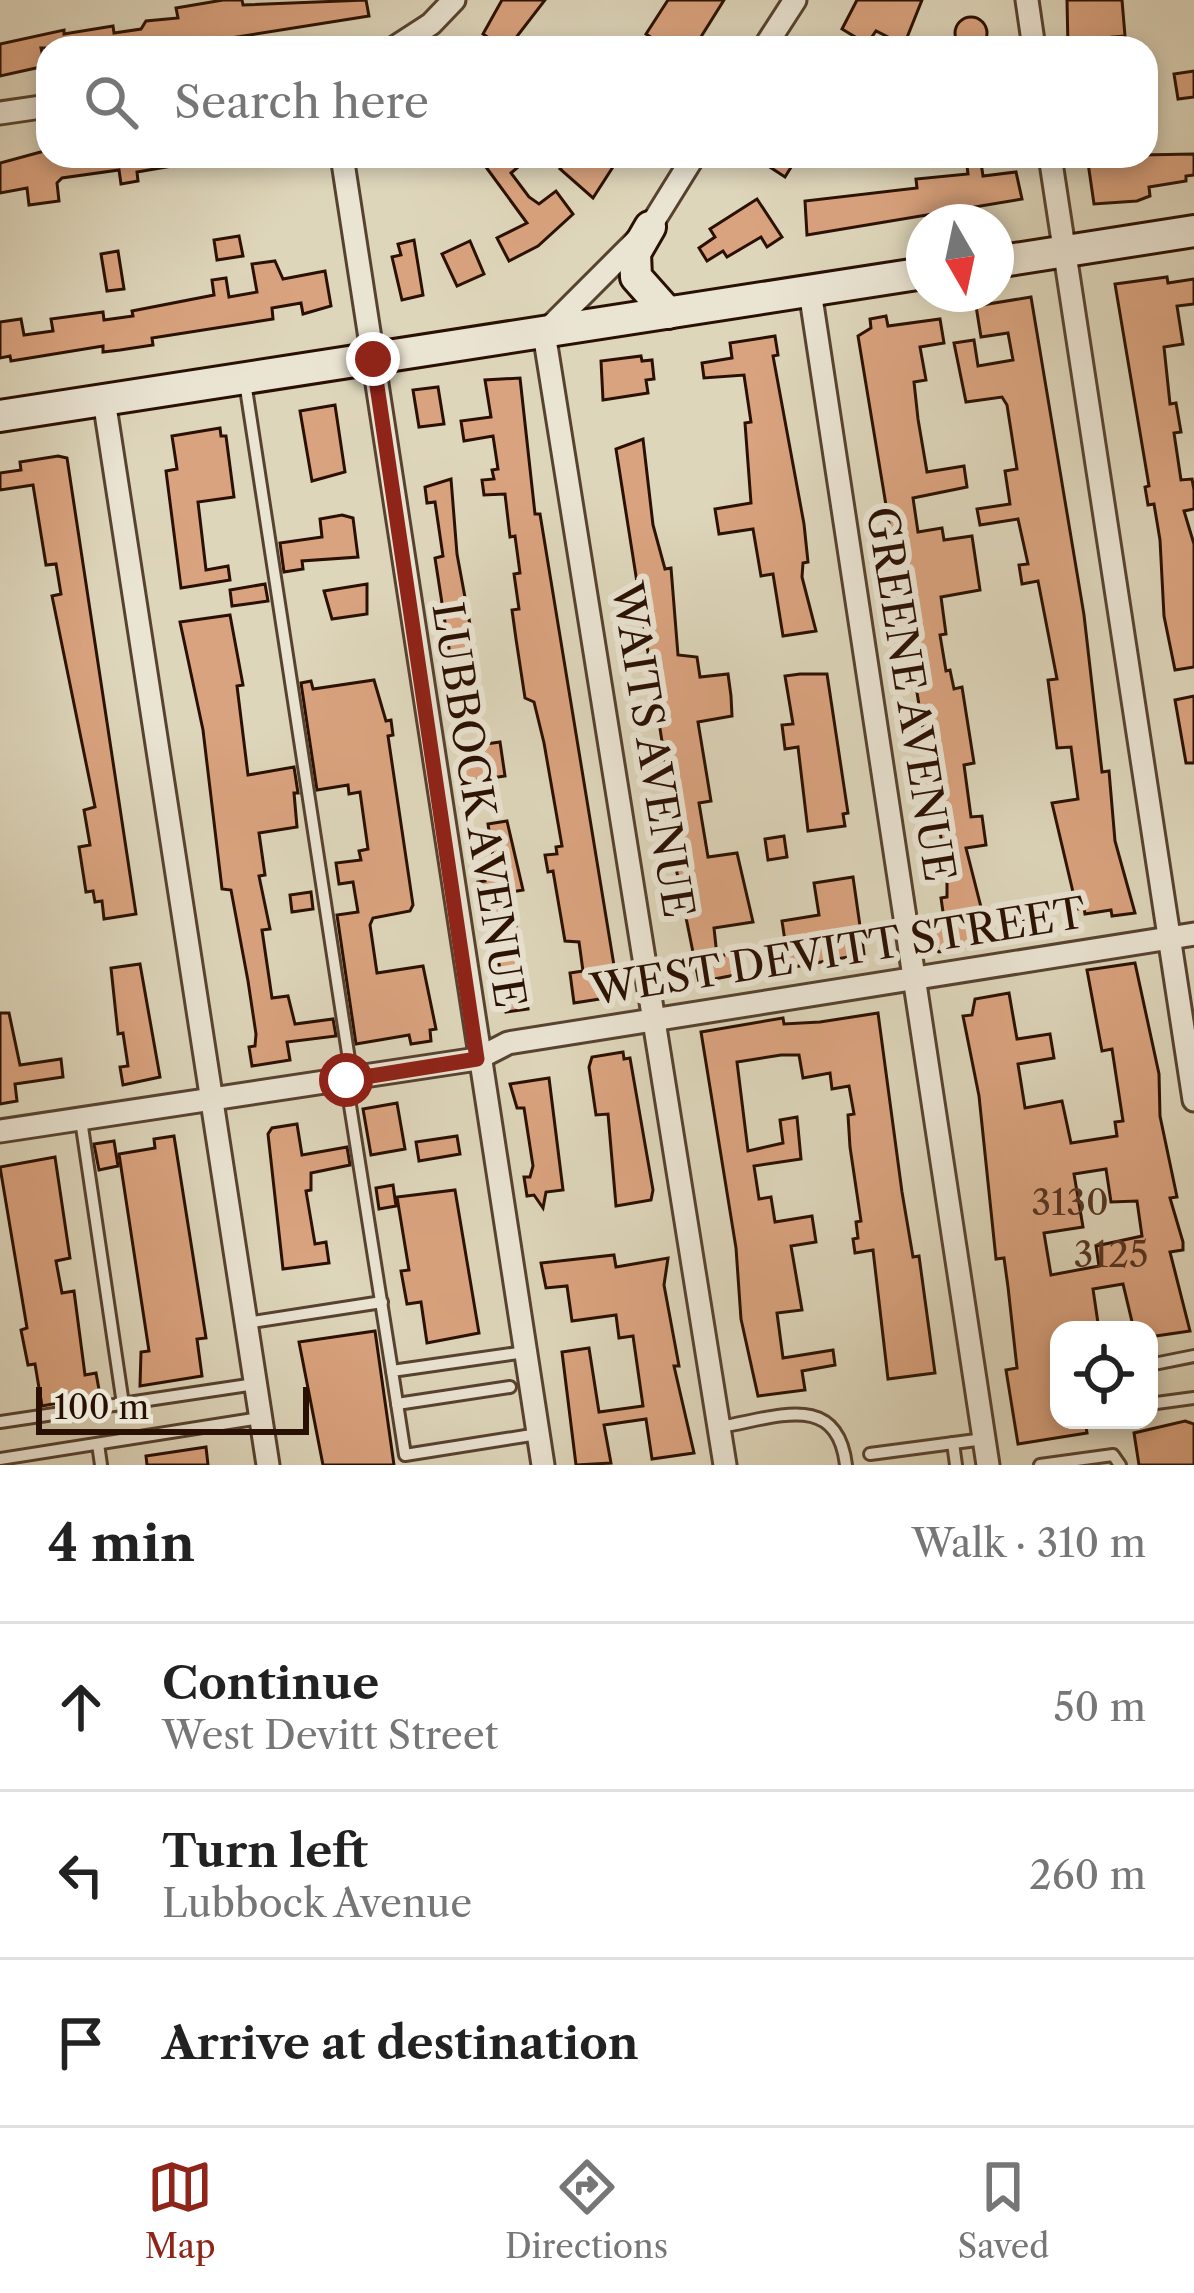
<!DOCTYPE html>
<meta charset="utf-8">
<style>
:root{--surface:#fff;--page:#f6f6f6;--text:#222;--muted:#767676;--line:#e0e0e0;--accent:#8f2418}
body{margin:0;font-family:"Libre Caslon Text",serif;background:var(--page);color:var(--text)}
.controls{position:absolute;right:36px;bottom:36px;display:grid;overflow:hidden;border-radius:24px;box-shadow:0 6px 18px #0003}
.controls button{width:108px;height:108px;display:grid;place-items:center;padding:0;border:0;border-bottom:3px solid var(--line);background:var(--surface);color:var(--text);font:60px sans-serif}
.compass{position:absolute;left:906px;top:204px;width:108px;height:108px;border-radius:50%;background:var(--surface);box-shadow:0 6px 18px #0003;rotate:171deg}
.scale{position:absolute;left:36px;bottom:30px;width:273px;box-sizing:border-box;padding-left:12px;border:6px solid #2a1002;border-top:0;font-size:33px;line-height:42px;white-space:nowrap;color:#2a1002;-webkit-text-stroke:9px #eae4d3;paint-order:stroke}
.stop{position:absolute;width:36px;height:36px;margin:-27px;border:9px solid #8f2418;border-radius:50%;background:#fff}
.stop.end{background:#8f2418;border-color:#fff;box-shadow:0 3px 12px #0008}
.list{margin:0;padding:0;list-style:none}
h2{display:flex;justify-content:space-between;align-items:center;height:156px;margin:0;padding:0 48px;font-size:51px}
h2 small{font-size:39px;font-weight:400;color:var(--muted)}
.list li{display:grid;grid-template-columns:78px 1fr auto;gap:36px;align-items:center;box-sizing:border-box;height:168px;padding:0 48px;border-top:3px solid var(--line)}
.list b{display:block;font-size:45px;white-space:nowrap}
.list p{margin:0;font-size:39px;white-space:nowrap;color:var(--muted)}
.list em{font-size:39px;font-style:normal;color:var(--muted)}
.icon{flex:none;width:66px;height:66px;fill:none;stroke:currentColor;stroke-width:2;stroke-linecap:round;stroke-linejoin:round}
.map{position:relative;flex:none;width:1194px;height:1465px;overflow:hidden}
.search{position:absolute;background:var(--surface);box-shadow:0 6px 18px #0003;left:36px;right:36px;top:36px;height:132px;display:flex;align-items:center;gap:30px;box-sizing:border-box;padding:0 42px;border-radius:36px;color:var(--muted);font-size:45px}
.sheet{height:660px;background:var(--surface)}
nav{display:flex;justify-content:space-around;align-items:center;box-sizing:border-box;height:168px;border-top:3px solid var(--line);background:var(--surface);font-size:33px;color:var(--muted)}
nav a{display:grid;justify-items:center;gap:6px}
nav .on{color:var(--accent)}
.map>svg:first-child{display:block}
.building{fill:#daa37f;stroke:#2a1002;stroke-width:3;fill-rule:evenodd}
.lines{fill:none;stroke-linecap:round;stroke-linejoin:round}
.lane-casing{stroke:#574230;stroke-width:16}
.street-casing{stroke:#574230;stroke-width:27}
.secondary-casing{stroke:#2a1002;stroke-width:36}
.lane{stroke:#eae4d3;stroke-width:10}
.street{stroke:#eae4d3;stroke-width:21}
.secondary{stroke:#eae4d3;stroke-width:30}
.route{stroke:#8f2418;stroke-width:15}
.labels{text-anchor:middle;stroke-width:12;stroke-linejoin:round;paint-order:stroke}
.number-label{font-size:36px;fill:#563521}
.street-label{font-size:42px;fill:#2a1002;stroke:#eae4d3}
</style>
<div class="map">
<svg width="1194" height="1465" viewBox="0 0 1194 1465">
<rect width="100%" height="100%" fill="#ded6bb"/>
<filter id="stains"><feTurbulence type="fractalNoise" baseFrequency=".00167" numOctaves="4"/><feColorMatrix values="0 0 0 0 .2 0 0 0 0 .09 0 0 0 0 .02 0 0 0 .5 -.17"/></filter>
<radialGradient id="worn" r=".72"><stop offset=".6" stop-color="#630" stop-opacity="0"/><stop offset="1" stop-color="#630" stop-opacity=".3"/></radialGradient>
<g class="building">
<polygon points="223,0 242,0 243,5 366,0 369,16 168,48 41,48 45,66 0,76 0,44 64,30 64,34 113,26 114,33 141,29 146,21 178,18 176,8"/>
<polygon points="502,0 545,0 508,48 490,48 495,42 483,34"/>
<polygon points="668,0 724,0 694,48 667,48 646,34"/>
<polygon points="857,0 922,0 904,45 876,31 867,44 842,29"/>
<polygon points="1067,0 1122,0 1125,36 1112,37 1114,48 1068,48"/>
<circle cx="971" cy="33" r="16"/>
<polygon points="1194,71 1194,97 1178,99 1174,74"/>
<polygon points="48,150 48,156 184,156 184,164 137,172 138,181 121,184 119,170 62,178 57,183 59,201 29,205 27,188 0,193 0,163"/>
<polygon points="1194,154 1194,175 1186,176 1186,181 1149,187 1150,196 1137,201 1094,204 1087,156"/>
<polygon points="493,156 531,156 511,173 529,197 539,204 556,191 573,214 538,246 509,261 497,238 527,223 483,163"/>
<polygon points="572,156 620,156 593,198 560,169"/>
<polygon points="753,156 798,156 785,177"/>
<polygon points="980,156 983,176 1016,172 1022,199 807,235 805,201 917,188 916,179 968,174 966,158"/>
<polygon points="757,199 782,237 767,247 761,237 727,257 723,251 707,261 699,248 715,237 710,229"/>
<polygon points="239,236 243,256 217,260 214,240"/>
<polygon points="414,240 423,295 402,300 392,257 401,255 398,244"/>
<polygon points="470,241 484,274 457,286 442,254"/>
<polygon points="118,251 124,289 107,291 101,254"/>
<polygon points="275,261 283,279 325,271 331,306 303,314 301,303 272,308 273,319 152,338 153,345 120,350 103,352 103,346 11,361 10,356 0,358 0,322 21,319 24,335 53,331 51,319 103,312 104,320 133,316 132,311 214,295 212,280 226,278 229,297 257,292 252,264"/>
<polygon points="1167,277 1168,283 1194,279 1194,304 1177,306 1183,344 1164,347 1170,404 1176,403 1181,432 1174,433 1181,480 1192,479 1194,490 1194,509 1184,511 1194,544 1194,667 1175,670 1164,616 1160,540 1154,504 1148,505 1145,487 1149,486 1115,284"/>
<polygon points="1031,297 1084,615 1102,772 1109,771 1115,841 1135,913 1112,916 1111,910 1085,914 1084,908 1077,909 1052,803 1078,799 1071,747 1057,748 1048,680 1057,679 1038,581 1022,584 1019,565 1028,564 1018,519 980,525 977,509 1010,504 1005,471 1017,469 1007,405 1002,397 966,402 954,343 974,340 978,366 1013,360 1008,333 981,337 976,306"/>
<polygon points="886,316 888,326 940,319 944,343 920,347 926,380 914,382 918,419 927,472 964,466 967,487 913,498 918,532 942,528 944,540 972,536 980,590 941,597 946,634 940,635 946,671 950,670 954,689 962,687 974,763 964,765 971,817 982,816 986,845 966,848 984,919 967,921 972,946 939,952 930,945 927,929 945,926 941,898 947,897 947,874 858,336 871,328 870,319"/>
<polygon points="775,336 778,355 773,356 804,524 808,562 803,563 802,577 816,631 783,636 773,574 761,576 753,529 719,534 715,509 751,503 745,423 751,422 744,375 704,378 702,363 732,358 730,343"/>
<polygon points="641,356 642,361 652,360 654,379 646,380 648,393 603,400 601,361"/>
<polygon points="520,378 535,514 540,514 619,996 574,1003 570,973 583,971 579,942 565,941 553,871 548,872 545,855 557,854 556,847 562,846 544,743 534,702 525,698 516,639 512,610 519,609 514,574 520,573 515,536 510,537 505,494 484,495 482,480 494,479 492,470 498,469 493,436 464,441 461,421 491,417 485,380"/>
<polygon points="438,387 444,424 419,427 413,390"/>
<polygon points="335,405 345,472 312,481 300,411"/>
<polygon points="220,428 221,436 226,436 234,497 198,502 206,570 228,566 230,580 181,588 166,471 177,469 172,436"/>
<polygon points="643,439 653,525 665,569 671,568 678,655 697,657 700,677 728,674 731,696 732,716 698,722 711,801 699,803 708,857 737,853 753,922 714,928 717,956 737,953 740,974 699,982 675,863 681,862 616,449"/>
<polygon points="58,456 67,458 136,914 104,919 102,901 95,902 93,891 86,892 79,847 90,845 84,810 95,807 52,596 61,594 56,564 46,565 33,485 0,490 0,473 21,470 20,462"/>
<polygon points="451,479 457,554 476,657 451,661 435,558 443,556 435,502 427,503 425,487"/>
<polygon points="342,515 353,518 358,557 302,561 303,569 284,572 280,543 322,537 320,519"/>
<polygon points="265,584 268,601 232,606 230,590"/>
<polygon points="367,584 367,614 332,619 324,591"/>
<polygon points="230,615 243,685 237,686 248,775 294,767 298,793 294,793 297,827 259,833 265,875 259,876 270,929 262,930 272,998 288,996 295,1024 333,1019 336,1036 287,1042 290,1060 252,1066 249,1047 255,1046 256,1034 248,981 231,890 222,889 203,730 180,622"/>
<polygon points="800,674 827,674 848,813 843,814 845,826 808,831 798,747 785,749 782,725 793,724 785,676"/>
<polygon points="374,680 386,721 391,720 393,735 388,736 413,905 410,911 373,918 370,925 377,973 423,966 436,1029 430,1030 431,1041 411,1044 409,1035 356,1044 337,915 358,912 353,882 339,884 336,863 361,860 359,851 368,849 360,792 349,794 348,785 317,790 301,683 311,681 313,689"/>
<polygon points="1194,696 1194,763 1186,763 1175,700"/>
<polygon points="500,742 505,776 464,782 465,747"/>
<polygon points="507,821 523,890 511,892 528,1009 506,1012 489,895 480,897 478,882 485,881 483,871 495,869 488,824"/>
<polygon points="784,836 787,857 768,860 765,839"/>
<polygon points="853,877 864,954 789,968 782,921 819,915 814,883"/>
<polygon points="311,892 313,909 292,912 290,895"/>
<polygon points="1021,904 1024,924 1000,928 997,908"/>
<path d="M1135,963L1159,1074L1160,1116L1177,1197L1170,1198L1183,1242V1250L1170,1252L1190,1331L1149,1337V1330H1134L1123,1284L1093,1289L1099,1330H1059V1420H1085L1087,1433L1018,1444L1006,1370L1017,1368L1008,1287L1004,1258L996,1259L979,1096L963,1016L972,1015L975,999L1009,993L1017,1039L1050,1034L1054,1058L1018,1064L1025,1108L1062,1101L1071,1143L1117,1136L1115,1122L1123,1121L1112,1049L1102,1051L1087,970ZM1106,1169L1111,1202L1137,1201L1142,1236L1096,1246L1099,1266L1051,1275L1044,1233L1083,1227L1074,1174Z"/>
<polygon points="140,964 160,1077 123,1085 120,1067 128,1066 123,1033 118,1034 111,968"/>
<polygon points="0,1013 9,1013 20,1065 61,1059 63,1077 15,1084 17,1101 0,1104"/>
<polygon points="878,1013 902,1192 913,1257 919,1256 935,1373 888,1379 873,1250 855,1253 853,1239 858,1238 856,1222 861,1221 850,1147 848,1115 854,1114 849,1086 832,1089 830,1073 803,1078 799,1055 781,1055 737,1062 748,1151 783,1143 780,1120 797,1117 801,1159 754,1166 759,1199 771,1197 775,1222 812,1216 816,1242 791,1246 802,1310 777,1313 783,1358 833,1350 835,1365 802,1371 805,1390 758,1396 741,1319 736,1248 701,1032 783,1018 784,1024 820,1022"/>
<polygon points="623,1052 624,1059 630,1058 653,1190 651,1200 616,1206 608,1114 596,1115 589,1067 592,1057"/>
<polygon points="549,1078 563,1190 546,1192 543,1208 534,1195 527,1196 524,1177 530,1177 533,1166 524,1108 517,1108 510,1084"/>
<polygon points="397,1103 405,1149 371,1155 363,1109"/>
<polygon points="297,1124 302,1155 347,1147 350,1165 311,1173 311,1190 306,1191 315,1244 326,1242 329,1263 283,1269 268,1134 272,1128"/>
<polygon points="174,1136 206,1338 197,1339 202,1376 140,1386 141,1352 149,1351 119,1154 155,1148 154,1139"/>
<polygon points="457,1136 460,1154 419,1161 416,1142"/>
<polygon points="114,1141 118,1166 99,1170 94,1144"/>
<polygon points="55,1157 70,1258 56,1261 62,1293 74,1291 85,1375 96,1373 100,1395 42,1406 35,1364 28,1365 21,1330 27,1328 0,1167"/>
<polygon points="393,1185 396,1206 379,1209 376,1188"/>
<polygon points="455,1190 479,1333 427,1343 421,1302 407,1304 401,1271 409,1270 397,1197"/>
<polygon points="614,1255 616,1267 668,1258 664,1285 679,1366 674,1366 694,1453 652,1459 646,1419 604,1425 611,1463 576,1465 562,1352 589,1348 599,1412 643,1406 633,1336 619,1338 616,1315 572,1321 567,1286 546,1288 541,1263"/>
<polygon points="375,1331 394,1465 323,1465 299,1342"/>
<polygon points="1185,1421 1194,1424 1194,1465 1139,1465 1134,1433"/>
<polygon points="206,1447 208,1465 147,1465 146,1456"/>
</g>
<g class="lines">
<defs>
<g id="lane">
<polyline points="245,382 352,1079"/>
<polyline points="346,1080 392,1371"/>
<polyline points="81,1120 123,1404"/>
<polyline points="246,1323 382,1302"/>
<polyline points="525,1352 392,1371 405,1455 538,1434"/>
<polyline points="1149,1365 1194,1356"/>
<polyline points="397,1404 510,1387"/>
<polyline points="1149,1404 1194,1398"/>
<polyline points="0,1422 255,1384"/>
<path d="M719,1427C773,1419 837,1389 846,1465"/>
<polyline points="953,1443 956,1465"/>
<polyline points="98,1444 101,1465"/>
<polyline points="870,1454 984,1439"/>
<polyline points="0,1459 260,1418"/>
<polyline points="1040,1465 1113,1455 1120,1465"/>
</g>
<g id="street">
<polyline points="1027,0 1034,48"/>
<polyline points="394,48 431,24 454,0"/>
<polyline points="764,48 795,0"/>
<polyline points="0,113 48,106"/>
<polyline points="342,156 543,1465"/>
<polyline points="694,156 650,227 544,333 725,1465"/>
<polyline points="1050,156 1194,1100"/>
<polyline points="810,291 988,1465"/>
<polyline points="104,400 268,1465"/>
<polyline points="0,1131 477,1059 508,1043 1194,934"/>
</g>
<g id="secondary">
<polyline points="650,227 635,253 636,277 668,313"/>
<polyline points="996,262 1194,231"/>
<polyline points="0,416 924,273"/>
</g>
</defs>
<use href="#lane" class="lane-casing"/>
<use href="#street" class="street-casing"/>
<use href="#secondary" class="secondary-casing"/>
<use href="#lane" class="lane"/>
<use href="#street" class="street"/>
<use href="#secondary" class="secondary"/>
</g>
<g class="lines">
<polyline class="route" points="346,1080 477,1059 373,359"/>
</g>
<g class="labels">
<g class="number-label">
<text x="1070" y="1215">3130</text>
<text x="1111" y="1267">3125</text>
</g>
<g class="street-label">
<text transform="translate(911 694) rotate(81)" y="15">GREENE AVENUE</text>
<text transform="translate(653 750) rotate(81)" y="15">WAITS AVENUE</text>
<text transform="translate(479 805) rotate(81)" y="15">LUBBOCK AVENUE</text>
<text transform="translate(838 951) rotate(-9)" y="15">WEST DEVITT STREET</text>
</g>
</g>
<rect width="100%" height="100%" filter="url(#stains)"/>
<rect width="100%" height="100%" fill="url(#worn)"/>
</svg>
<div class="controls">
<button><svg class="icon" aria-label="locate" viewBox="0 0 24 24"><circle cx="12" cy="12" r="6"/><path d="M12 2v4M12 18v4M2 12h4M18 12h4"/></svg></button>
</div>
<svg class="compass" viewBox="-18 -18 36 36"><path d="M0-13l5 13h-10z" fill="#e53935"/><path d="M0 13l5-13h-10z" fill="#767676"/></svg>
<div class="scale">100 m</div>
<div class="stop" style="left:346px;top:1080px"></div>
<div class="stop end" style="left:373px;top:359px"></div>
<div class="search"><svg class="icon" aria-label="search" viewBox="0 0 24 24"><circle cx="10" cy="10" r="6"/><path d="M15 15l6 6"/></svg>Search here</div>
</div>
<section class="sheet">
<h2>4 min<small>Walk · 310 m</small></h2>
<ul class="list">
<li><svg class="icon" aria-label="ahead" viewBox="0 0 24 24"><path d="M12 20V5M6 11l6-6 6 6"/></svg><div><b>Continue</b><p>West Devitt Street</p></div><em>50 m</em></li>
<li><svg class="icon" aria-label="left" viewBox="0 0 24 24"><path d="M17 20v-9H6M10 6l-5 5 5 5"/></svg><div><b>Turn left</b><p>Lubbock Avenue</p></div><em>260 m</em></li>
<li><svg class="icon" aria-label="arrive" viewBox="0 0 24 24"><path d="M6 21V4h12l-3 4 3 4H6"/></svg><div><b>Arrive at destination</b></div></li>
</ul>
</section>
<nav>
<a class="on"><svg class="icon" aria-label="map" viewBox="0 0 24 24"><path d="M3 6l6-2 6 2 6-2v14l-6 2-6-2-6 2zM9 4v14M15 6v14"/></svg>Map</a>
<a><svg class="icon" aria-label="directions" viewBox="0 0 24 24"><path d="M12 3l9 9-9 9-9-9zM9 14v-3h6M13 9l2 2-2 2"/></svg>Directions</a>
<a><svg class="icon" aria-label="saved" viewBox="0 0 24 24"><path d="M7 4h10v16l-5-4-5 4z"/></svg>Saved</a>
</nav>
